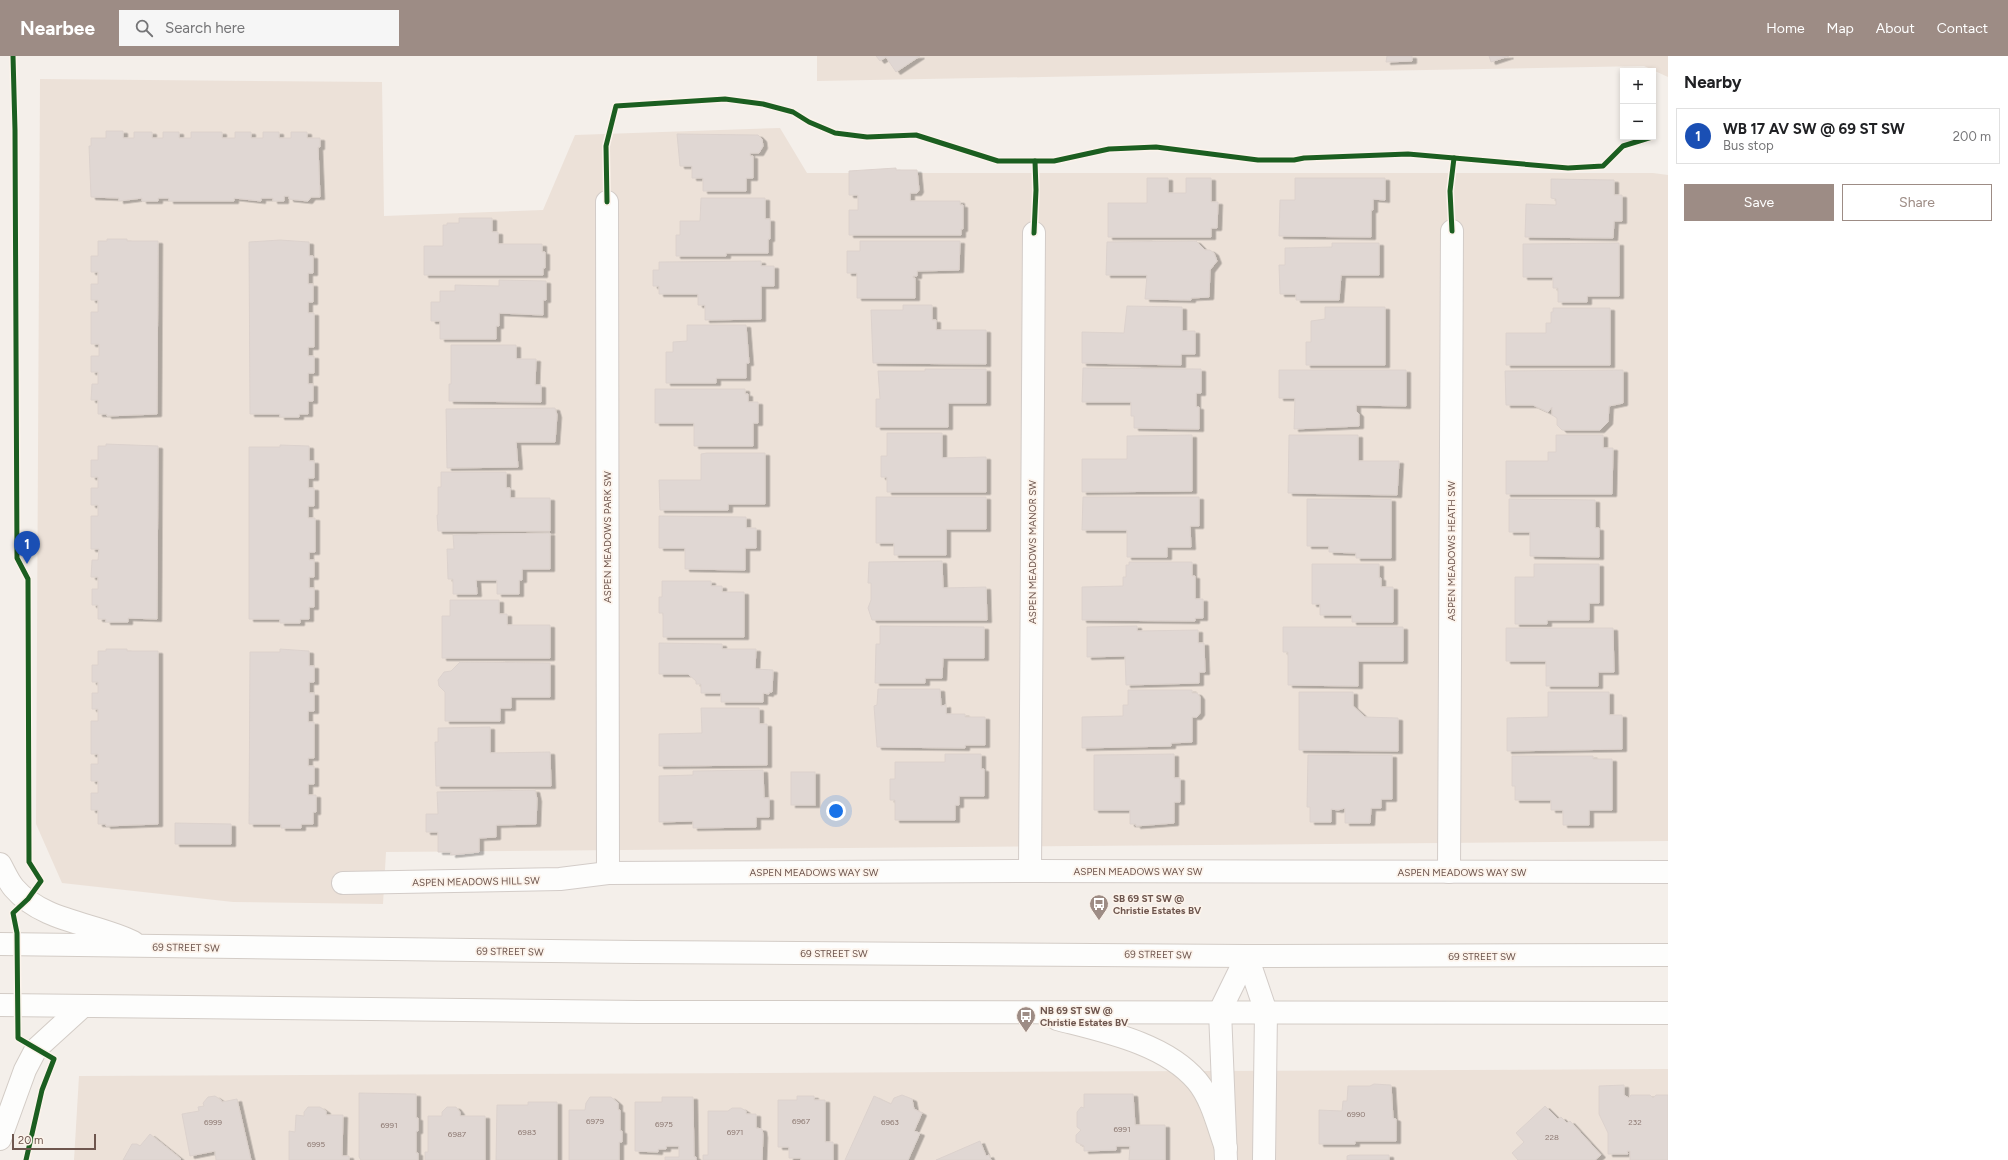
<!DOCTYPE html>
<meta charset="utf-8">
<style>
:root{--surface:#fff;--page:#f6f6f6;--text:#202124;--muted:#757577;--line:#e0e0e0;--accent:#9d8c85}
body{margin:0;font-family:Figtree,sans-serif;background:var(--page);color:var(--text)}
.controls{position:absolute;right:12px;top:12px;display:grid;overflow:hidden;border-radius:0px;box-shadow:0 2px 6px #0003}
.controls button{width:36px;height:36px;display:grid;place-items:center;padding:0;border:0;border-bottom:1px solid var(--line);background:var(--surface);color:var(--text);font:20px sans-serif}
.scale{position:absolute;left:12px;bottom:10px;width:84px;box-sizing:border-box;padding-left:4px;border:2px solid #6e564e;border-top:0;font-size:11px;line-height:14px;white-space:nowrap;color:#6e564e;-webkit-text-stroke:3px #fcf3eb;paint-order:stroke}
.you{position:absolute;left:836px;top:755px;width:14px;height:14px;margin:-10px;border:3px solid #fff;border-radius:50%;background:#1a73e8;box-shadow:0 0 0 6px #1a73e833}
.badge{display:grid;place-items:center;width:26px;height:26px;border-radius:50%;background:var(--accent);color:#fff;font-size:13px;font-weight:700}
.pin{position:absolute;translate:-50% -33px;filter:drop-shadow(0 1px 2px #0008)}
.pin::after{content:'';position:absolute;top:21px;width:14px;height:12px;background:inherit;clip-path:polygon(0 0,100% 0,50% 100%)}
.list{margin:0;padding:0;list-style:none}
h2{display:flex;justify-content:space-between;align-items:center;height:52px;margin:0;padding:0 16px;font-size:17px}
h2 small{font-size:13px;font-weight:400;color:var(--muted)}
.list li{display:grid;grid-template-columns:26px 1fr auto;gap:12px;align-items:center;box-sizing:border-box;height:56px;margin:0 8px 8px;padding:0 8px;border:1px solid var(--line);border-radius:0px}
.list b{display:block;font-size:15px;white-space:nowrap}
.list p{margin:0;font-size:13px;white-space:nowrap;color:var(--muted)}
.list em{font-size:13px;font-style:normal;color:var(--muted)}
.actions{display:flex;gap:8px;padding:12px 16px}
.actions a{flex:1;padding:9px 0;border:1px solid var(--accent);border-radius:0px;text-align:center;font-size:14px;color:var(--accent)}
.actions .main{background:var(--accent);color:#fff}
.icon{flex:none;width:22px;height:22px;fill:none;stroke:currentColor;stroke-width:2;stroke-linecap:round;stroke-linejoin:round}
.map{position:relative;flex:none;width:1668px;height:1104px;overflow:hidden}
header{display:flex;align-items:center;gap:24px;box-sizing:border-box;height:56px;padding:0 20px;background:var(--accent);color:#fff}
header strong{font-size:19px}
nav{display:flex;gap:22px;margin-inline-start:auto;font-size:14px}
.search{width:280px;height:36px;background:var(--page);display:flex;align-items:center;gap:10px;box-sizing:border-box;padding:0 14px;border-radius:0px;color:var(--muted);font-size:15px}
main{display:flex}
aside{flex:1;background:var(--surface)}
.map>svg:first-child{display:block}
.residential{fill:#ece1d8}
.building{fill:#e0d7d3;stroke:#dcd2cd;filter:url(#shadow)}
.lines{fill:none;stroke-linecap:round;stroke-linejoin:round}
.minor-casing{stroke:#d3ccc8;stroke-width:24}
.secondary-casing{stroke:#d3ccc6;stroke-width:24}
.minor{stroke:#fdfdfc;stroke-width:22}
.secondary{stroke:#fdfdfc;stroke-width:22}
.cycleway-casing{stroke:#fcf3eb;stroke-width:8}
.cycleway{stroke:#1b5e20;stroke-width:5}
.labels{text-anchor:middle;stroke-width:3.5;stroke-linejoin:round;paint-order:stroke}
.number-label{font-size:8px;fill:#8c7871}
.street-label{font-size:10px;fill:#6e564e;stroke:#fcf3eb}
.poi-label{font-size:10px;font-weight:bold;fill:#6e564e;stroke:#fcf3eb;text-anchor:start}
</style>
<header>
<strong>Nearbee</strong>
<div class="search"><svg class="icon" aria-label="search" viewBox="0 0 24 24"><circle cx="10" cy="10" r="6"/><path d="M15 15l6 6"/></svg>Search here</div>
<nav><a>Home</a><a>Map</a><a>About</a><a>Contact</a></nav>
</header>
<main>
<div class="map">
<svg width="1668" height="1104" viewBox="0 0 1668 1104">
<defs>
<filter id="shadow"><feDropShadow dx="4.5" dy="2.5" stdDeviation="0" flood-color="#0004"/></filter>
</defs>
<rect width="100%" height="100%" fill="#f4efea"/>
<g class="residential">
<polygon points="817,0 1668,0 1668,21 1644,10 817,25"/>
<polygon points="40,23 382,26 384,160 543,154 575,79 780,72 807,117 1653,117 1668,119 1668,785 386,796 383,848 233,846 62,827 36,768"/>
<polygon points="1668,1013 1668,1104 74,1104 79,1020"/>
</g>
<g class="building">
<polygon points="876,0 920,0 896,16 886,1 880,5"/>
<polygon points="1387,0 1412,0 1412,5 1386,6"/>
<polygon points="1489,0 1509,0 1491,6"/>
<polygon points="106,75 123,75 123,82 134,82 134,76 152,76 152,82 163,82 163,76 179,76 179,82 191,82 191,76 222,76 222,82 235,82 235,76 251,76 251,82 263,82 263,76 279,76 279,82 291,82 291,76 307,76 307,82 320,82 320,91 318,91 320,141 311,141 308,145 289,143 289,140 284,140 284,145 273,145 273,142 261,142 261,145 234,142 234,145 169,145 169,142 158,142 158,145 142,145 142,142 119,145 119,142 91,141 89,90 91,90 91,82 106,82"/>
<polygon points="677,78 758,79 762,83 763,90 759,97 750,97 750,100 753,100 753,122 746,122 746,135 703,135 703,122 692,122 692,110 680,110"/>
<polygon points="896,112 896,114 917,114 919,134 917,137 910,137 910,145 960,145 960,149 963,149 963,173 961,173 961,179 849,179 849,154 858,154 858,139 849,139 849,115"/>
<polygon points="1147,122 1168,122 1168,137 1186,137 1186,122 1211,122 1211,146 1218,146 1217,172 1211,172 1211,181 1108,181 1108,147 1147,147"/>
<polygon points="1295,122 1385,122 1385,144 1373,143 1373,154 1371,154 1371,181 1279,180 1280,144 1295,144"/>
<polygon points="1551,123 1614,124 1614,139 1622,139 1622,165 1614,165 1613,182 1525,181 1526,148 1556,149 1556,143 1551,142"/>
<polygon points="701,142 765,142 765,163 770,163 770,183 768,183 768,197 726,197 726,200 676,200 676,179 680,179 680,165 700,165"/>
<polygon points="459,162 492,162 492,176 498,176 498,188 542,188 542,196 545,196 545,212 543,212 543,219 424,219 424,190 443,190 443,169 447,169 447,167 459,167"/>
<polygon points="107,183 127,183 127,185 158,185 157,358 107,360 107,358 98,358 98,344 91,344 92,328 98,328 98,316 91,316 91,300 99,300 99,288 91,288 91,256 98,256 98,244 91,244 91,228 98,228 98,216 91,216 91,200 98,200 98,185 107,185"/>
<polygon points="280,184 309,186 309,200 313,200 313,217 308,217 308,228 313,228 313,246 308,246 308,257 314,257 314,291 308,291 308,300 314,300 314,317 308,317 308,328 313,328 313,345 308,345 308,358 299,358 299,361 280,361 280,358 250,358 249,186"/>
<polygon points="860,185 960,185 959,214 917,215 917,220 913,220 913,222 915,222 915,242 857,242 857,217 847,217 847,195 860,195"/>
<polygon points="1196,185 1205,194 1210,194 1214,197 1217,205 1210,214 1209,241 1191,242 1191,244 1145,243 1147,219 1106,219 1107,186"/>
<polygon points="1332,187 1379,187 1379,219 1341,219 1339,244 1296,244 1296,238 1280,238 1279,209 1285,209 1285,192 1332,191"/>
<polygon points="1619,187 1619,240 1587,240 1587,246 1558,246 1558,232 1553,232 1553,221 1523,221 1523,188"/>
<polygon points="761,205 761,210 774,210 774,230 761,230 761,263 705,264 705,249 698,249 698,238 659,238 659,230 653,230 653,214 659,214 659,206"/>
<polygon points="499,224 546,225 546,244 543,244 543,259 499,257 499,270 496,270 496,283 440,283 440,265 431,265 431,246 440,246 440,235 455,235 455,229 499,230"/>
<polygon points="903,249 932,249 932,264 936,264 936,274 986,274 986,308 873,307 871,254 903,254"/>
<polygon points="1127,250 1182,251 1182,275 1195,275 1195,298 1181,298 1181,309 1082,307 1082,276 1124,277"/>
<polygon points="1325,251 1385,251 1385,309 1306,309 1306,286 1311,286 1311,265 1325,263"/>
<polygon points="1553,252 1610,252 1610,309 1506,309 1506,277 1546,277 1546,267 1551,267 1551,256 1553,256"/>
<polygon points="687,269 746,269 749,307 746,307 746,322 716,322 716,327 666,327 666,296 673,296 673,286 687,285"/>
<polygon points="451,289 516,289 516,303 536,303 535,329 541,329 541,346 449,345 449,328 451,328"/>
<polygon points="1083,312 1201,313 1201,337 1196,337 1196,351 1199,351 1199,373 1134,372 1134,360 1131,360 1131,346 1082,346"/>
<polygon points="925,313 986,313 986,347 948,347 948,371 876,371 876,343 880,343 878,315 925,315"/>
<polygon points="1279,314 1406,314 1406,350 1356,349 1356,355 1359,358 1359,370 1294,373 1295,342 1279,342"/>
<polygon points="1623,314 1623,347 1609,350 1608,366 1600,374 1562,374 1557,369 1557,362 1552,359 1552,351 1548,356 1533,349 1506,349 1505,315"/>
<polygon points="655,333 745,333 745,338 748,338 748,346 758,346 758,367 753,367 753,390 694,390 694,367 655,367"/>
<polygon points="555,352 557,359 555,386 516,386 518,411 447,412 446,353"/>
<polygon points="887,377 942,377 942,402 986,401 986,436 887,436 887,421 881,421 881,400 887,400"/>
<polygon points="1192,379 1192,435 1082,436 1082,403 1127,403 1127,380"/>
<polygon points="1289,379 1358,379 1358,405 1399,405 1397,439 1288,437"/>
<polygon points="1556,379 1603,379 1603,392 1613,392 1612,438 1506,438 1506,405 1548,405 1548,396 1556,396"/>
<polygon points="106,388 158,390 157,563 128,562 128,566 106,566 106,563 98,563 98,549 92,549 92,533 98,533 98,521 91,521 92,504 98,504 99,493 91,493 91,460 98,460 98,449 91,449 91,432 98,432 98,421 91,421 91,404 98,404 98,390 106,390"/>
<polygon points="280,389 309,390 309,405 314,405 314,422 308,422 308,432 314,432 314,450 308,450 308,462 315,462 315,496 309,496 309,504 314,504 314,521 309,521 309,532 314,532 314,551 309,551 309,563 300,563 300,567 280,567 280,563 249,563 249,391 280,391"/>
<polygon points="707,397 765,397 765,448 728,448 728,454 660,454 659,424 701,424 701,398"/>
<polygon points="441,416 506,416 506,432 510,432 510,442 550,442 550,475 438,475 437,459 438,459 438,431 441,431"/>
<polygon points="876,441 986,441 986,473 946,473 946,499 894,499 894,487 876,487"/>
<polygon points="1083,441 1199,441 1199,470 1190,470 1191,491 1167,491 1167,501 1127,501 1127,474 1082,474"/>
<polygon points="1307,443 1391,443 1391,502 1356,502 1356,497 1329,496 1329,490 1307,490"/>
<polygon points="1509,443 1595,444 1595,472 1599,472 1599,501 1530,500 1530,476 1509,476"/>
<polygon points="659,460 746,461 746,472 756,472 756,492 745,492 745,514 685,513 685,492 659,492"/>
<polygon points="550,477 550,513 522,513 522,524 519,524 519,538 497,538 497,524 476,524 477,538 453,538 453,523 448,523 447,493 454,493 453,479"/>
<polygon points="942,505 943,532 986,531 987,564 872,564 868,552 871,544 871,527 868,527 869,506"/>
<polygon points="1129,506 1192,506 1192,520 1195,520 1195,543 1203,543 1203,562 1195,562 1195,565 1082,564 1082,531 1123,530 1123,521 1126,521 1126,509 1129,509"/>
<polygon points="1312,508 1379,508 1379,522 1381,522 1381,531 1393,531 1393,566 1352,566 1352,559 1320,559 1320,548 1312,548"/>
<polygon points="1534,508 1599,508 1599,547 1589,547 1589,564 1547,564 1547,568 1515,568 1515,521 1534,521"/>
<polygon points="662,525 711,525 711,530 722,530 722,536 744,536 744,581 663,581 663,557 659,557 659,541 662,541"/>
<polygon points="450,544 499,544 499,558 507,558 507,569 550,569 550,602 442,602 442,560 450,560"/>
<polygon points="880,570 984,571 984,602 943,602 942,622 925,622 925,627 875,627 876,588 880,588"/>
<polygon points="1137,570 1137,575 1198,574 1198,587 1204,587 1205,616 1199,616 1199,627 1126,629 1125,600 1087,601 1087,571"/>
<polygon points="1283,571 1403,571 1403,605 1358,605 1358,630 1288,629 1288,596 1283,596"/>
<polygon points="1506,572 1613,572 1614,616 1598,616 1598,630 1546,630 1546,605 1506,605"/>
<polygon points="659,587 722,588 722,593 756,593 755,613 773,614 772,636 769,636 769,638 763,637 763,646 721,646 721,637 701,637 701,628 696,628 696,625 688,618 659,618"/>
<polygon points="106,593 127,593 127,595 158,595 158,768 106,770 106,768 98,768 98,754 91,754 91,737 98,737 98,725 91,725 91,708 98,708 98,698 91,698 91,665 98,665 98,653 92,653 92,637 98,637 98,626 92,626 92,609 98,609 98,595 106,595"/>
<polygon points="280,593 309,595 309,610 314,610 314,626 309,626 309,637 314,637 314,655 308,655 308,666 314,666 314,702 308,702 308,710 314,710 314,728 308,728 308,739 316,739 316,756 313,756 313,768 301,768 301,772 281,772 281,768 249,768 250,596 280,596"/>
<polygon points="460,606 550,607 550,641 511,641 511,652 500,652 500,665 445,665 445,636 439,630 438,624 444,616 451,615"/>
<polygon points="878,633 940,633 941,650 946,649 946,658 965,658 965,661 985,661 985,689 965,689 965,692 877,691 874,650 877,649"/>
<polygon points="1128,634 1192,634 1192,637 1197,637 1200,641 1200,657 1197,661 1192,661 1192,686 1171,687 1171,690 1082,692 1082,661 1123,660 1123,649 1128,649"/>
<polygon points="1299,636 1353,636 1353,650 1365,661 1398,662 1398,695 1299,694"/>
<polygon points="1548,636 1609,636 1609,659 1622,659 1622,693 1507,695 1507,662 1548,661"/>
<polygon points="701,652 759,652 759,668 767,668 767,709 659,710 659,678 702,677"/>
<polygon points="490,671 490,697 550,696 551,730 436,730 435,686 438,686 438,672"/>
<polygon points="945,698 981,698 981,713 984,713 984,740 959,740 959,749 955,749 955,764 895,764 895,744 890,744 890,723 895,723 895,706 945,706"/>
<polygon points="1174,698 1174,722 1180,722 1180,746 1174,746 1174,767 1136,770 1136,768 1130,768 1130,754 1094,754 1094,699"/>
<polygon points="1308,699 1392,699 1392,743 1381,743 1381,752 1371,752 1370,767 1345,767 1345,752 1338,754 1331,753 1331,766 1310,766 1310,751 1307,751"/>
<polygon points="1512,700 1593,700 1593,703 1612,703 1612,754 1589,754 1589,769 1563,769 1563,754 1551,754 1551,744 1515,744 1515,730 1512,730"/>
<polygon points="763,714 764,742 769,742 769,761 756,761 756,771 693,772 693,765 659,766 659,720 693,719 693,715"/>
<rect x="791" y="716" width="24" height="33"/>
<polygon points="535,734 537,743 536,768 496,769 496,781 479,782 479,796 451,799 451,796 438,796 438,776 426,776 426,758 438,758 437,736"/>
<polygon points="175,767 231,768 231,788 175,788"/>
<polygon points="1374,1028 1391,1029 1393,1062 1396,1063 1396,1085 1355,1085 1355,1088 1319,1088 1319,1054 1342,1055 1343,1045 1347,1045 1348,1030 1370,1030"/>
<polygon points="1624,1029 1624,1039 1629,1042 1631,1039 1650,1039 1653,1042 1656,1039 1668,1039 1668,1104 1630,1104 1630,1095 1627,1095 1628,1098 1608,1098 1608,1077 1599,1058 1599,1030"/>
<polygon points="359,1037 416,1038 416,1062 418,1062 418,1075 416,1075 416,1097 418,1097 418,1104 361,1104 359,1101"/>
<polygon points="1084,1038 1133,1038 1135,1069 1165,1069 1165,1104 1129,1104 1130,1090 1116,1090 1116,1094 1084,1095 1084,1090 1076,1086 1076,1079 1081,1074 1077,1071 1077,1056 1081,1051 1084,1052"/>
<polygon points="902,1039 912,1043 914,1053 922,1057 914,1075 920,1077 908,1104 845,1104 874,1040 891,1048 894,1042"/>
<polygon points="215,1040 221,1044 222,1046 237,1043 251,1104 216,1104 215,1095 190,1100 182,1058 199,1055 198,1051 204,1050 203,1047 208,1041"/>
<polygon points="797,1040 814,1040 814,1044 825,1044 825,1086 833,1086 833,1104 801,1104 801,1102 789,1102 789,1091 778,1091 778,1044 797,1044"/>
<polygon points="590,1041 611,1041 618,1047 618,1054 620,1054 620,1075 622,1075 622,1086 619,1086 619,1104 569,1104 569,1054 585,1054 586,1047"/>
<polygon points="662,1041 693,1041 694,1101 696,1101 696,1104 665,1104 665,1101 679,1101 679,1090 666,1090 666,1093 658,1093 658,1096 635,1095 635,1046 662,1046"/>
<polygon points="528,1046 557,1046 557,1104 496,1104 497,1049 528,1049"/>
<polygon points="1545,1050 1558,1063 1561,1061 1567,1067 1570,1065 1601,1099 1595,1104 1518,1104 1512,1097 1524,1086 1516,1077"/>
<polygon points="308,1051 320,1051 326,1055 326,1059 343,1059 342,1100 349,1100 349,1104 289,1104 289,1075 295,1076 296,1059 304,1060 304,1056"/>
<polygon points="447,1051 456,1051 460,1056 460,1060 485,1060 485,1104 425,1104 425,1096 428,1096 428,1060 442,1060 442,1056"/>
<polygon points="732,1052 741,1052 746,1055 746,1058 756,1058 756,1072 762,1073 763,1079 762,1104 703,1104 703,1099 708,1099 708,1055 728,1055"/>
<polygon points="150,1078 181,1103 180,1104 123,1104 132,1088 137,1088 140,1090"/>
<polygon points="980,1085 986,1100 989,1099 991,1104 936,1104"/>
<polygon points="1350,1099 1389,1099 1389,1104 1347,1104 1347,1100"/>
</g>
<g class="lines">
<defs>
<g id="minor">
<polyline points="607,146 608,817"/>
<polyline points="1030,815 1034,177"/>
<polyline points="1449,816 1452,175"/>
<polyline points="343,827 560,823 608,817 1030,815 1668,816"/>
<polyline points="1247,900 1266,956 1264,1104"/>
<polyline points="1226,1104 1220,955 1247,900"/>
</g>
<g id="secondary">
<path d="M0,808C4,815 8,825 14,832C43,866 95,867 133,886"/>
<polyline points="0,888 635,896 1247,900 1668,899"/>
<polyline points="0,949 638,956 1668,957"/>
<path d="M1057,963C1103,975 1165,987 1197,1025C1212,1043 1218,1070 1226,1092"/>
<polyline points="0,1083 25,1014 36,993 82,951"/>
</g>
</defs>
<use href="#minor" class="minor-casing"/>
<use href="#secondary" class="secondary-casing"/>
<use href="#minor" class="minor"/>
<use href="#secondary" class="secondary"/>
<defs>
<g id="cycleway">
<polyline points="13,0 15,74 17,502 28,523 29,806 41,825 28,843 13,857 17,877 18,982 54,1003 42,1034 26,1104"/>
<polyline points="607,146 606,90 616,50 725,43 763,48 793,56 809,66 835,77 867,81 916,79 998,105 1054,105 1109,93 1156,91 1258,104 1294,104 1304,102 1408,98 1568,112 1603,110 1623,90 1652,81"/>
<polyline points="1452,175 1450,135 1454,102"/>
<polyline points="1034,177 1036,134 1035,105"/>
</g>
</defs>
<use href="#cycleway" class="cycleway-casing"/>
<use href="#cycleway" class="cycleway"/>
</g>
<defs>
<symbol id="bus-pin" viewBox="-11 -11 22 30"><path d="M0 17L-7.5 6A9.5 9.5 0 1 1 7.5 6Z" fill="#9d8c85" stroke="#fcf3eb"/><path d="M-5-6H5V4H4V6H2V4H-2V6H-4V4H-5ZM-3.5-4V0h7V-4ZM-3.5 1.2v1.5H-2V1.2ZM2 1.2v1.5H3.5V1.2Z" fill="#fff"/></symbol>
</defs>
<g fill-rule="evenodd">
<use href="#bus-pin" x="1088" y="837" width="22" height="30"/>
<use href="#bus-pin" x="1015" y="949" width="22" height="30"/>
</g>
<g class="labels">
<g class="number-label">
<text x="1356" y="1061">6990</text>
<text x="595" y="1068">6979</text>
<text x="801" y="1068">6967</text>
<text x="213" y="1069">6999</text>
<text x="890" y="1069">6963</text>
<text x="1635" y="1069">232</text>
<text x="664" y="1071">6975</text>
<text x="389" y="1072">6991</text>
<text x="1122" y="1076">6991</text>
<text x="527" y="1079">6983</text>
<text x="735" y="1079">6971</text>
<text x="457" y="1081">6987</text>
<text x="1552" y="1084">228</text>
<text x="316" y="1091">6995</text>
</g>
<g class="street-label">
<text transform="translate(607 481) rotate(-90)" y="4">ASPEN MEADOWS PARK SW</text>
<text transform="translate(1451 495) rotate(-90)" y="4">ASPEN MEADOWS HEATH SW</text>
<text transform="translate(1032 496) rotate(-90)" y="4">ASPEN MEADOWS MANOR SW</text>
<text x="1138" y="819">ASPEN MEADOWS WAY SW</text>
<text x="814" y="820">ASPEN MEADOWS WAY SW</text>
<text x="1462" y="820">ASPEN MEADOWS WAY SW</text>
<text transform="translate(476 825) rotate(-1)" y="4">ASPEN MEADOWS HILL SW</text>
<text transform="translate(186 891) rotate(1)" y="4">69 STREET SW</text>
<text transform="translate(510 895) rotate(1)" y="4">69 STREET SW</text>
<text x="834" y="901">69 STREET SW</text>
<text transform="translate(1158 898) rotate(1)" y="4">69 STREET SW</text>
<text x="1482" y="904">69 STREET SW</text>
</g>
<g class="poi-label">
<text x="1113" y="846">SB 69 ST SW @<tspan x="1113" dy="12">Christie Estates BV</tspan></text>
<text x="1040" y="958">NB 69 ST SW @<tspan x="1040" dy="12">Christie Estates BV</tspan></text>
</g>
</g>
</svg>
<div class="controls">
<button>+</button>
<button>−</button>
</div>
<div class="scale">20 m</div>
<div class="you"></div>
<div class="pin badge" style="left:27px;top:508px;background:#1a4fb4">1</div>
</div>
<aside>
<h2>Nearby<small></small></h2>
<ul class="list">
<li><span class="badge" style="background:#1a4fb4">1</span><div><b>WB 17 AV SW @ 69 ST SW</b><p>Bus stop</p></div><em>200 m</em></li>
</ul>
<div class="actions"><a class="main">Save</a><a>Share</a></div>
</aside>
</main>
